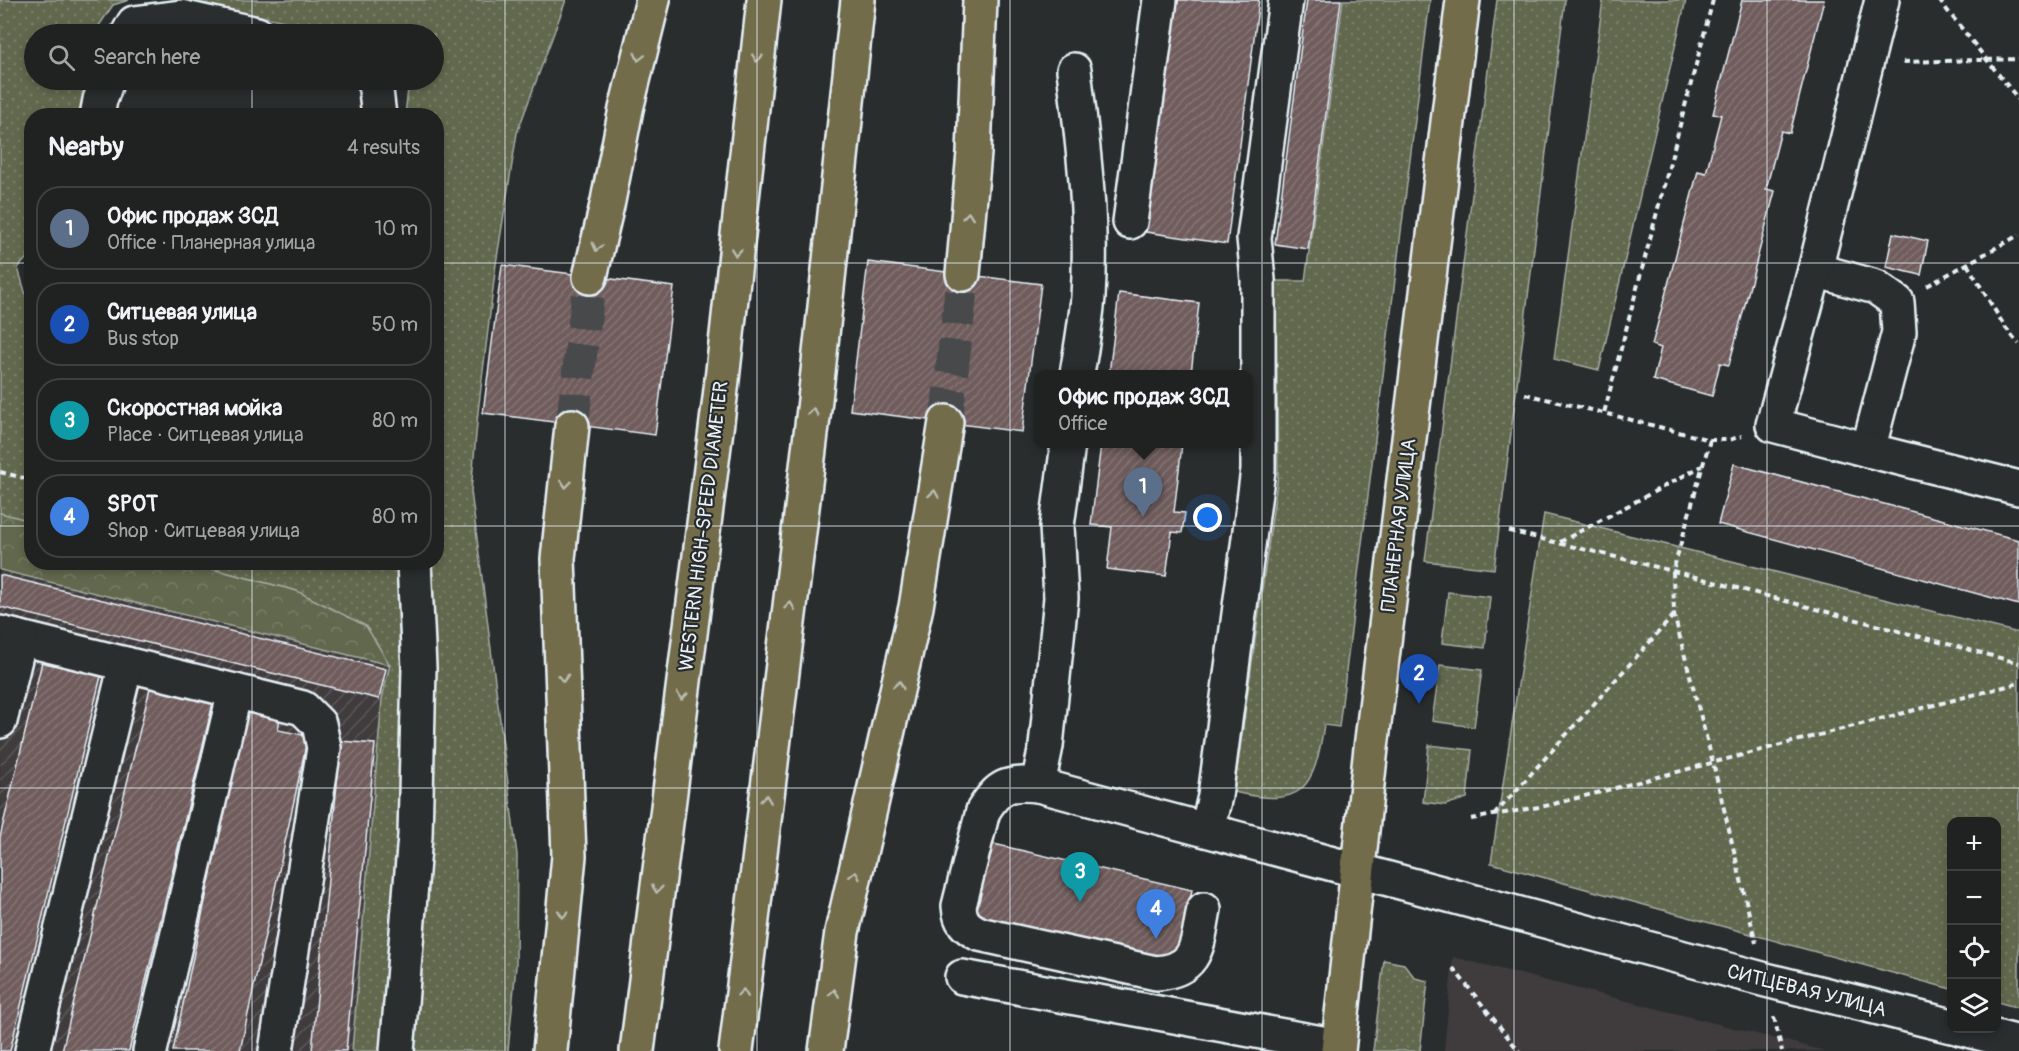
<!DOCTYPE html>
<meta charset="utf-8">
<style>
:root{--surface:#202222;--page:#282a2a;--text:#f1f3f6;--muted:#a2a4a5;--line:#3d3f40;--accent:#d93025}
body{margin:0;font-family:Pangolin,sans-serif;background:var(--page);color:var(--text)}
.controls{position:absolute;right:18px;bottom:18px;display:grid;overflow:hidden;border-radius:12px;box-shadow:0 3px 9px #0003}
.controls button{width:54px;height:54px;display:grid;place-items:center;padding:0;border:0;border-bottom:2px solid var(--line);background:var(--surface);color:var(--text);font:30px sans-serif}
.you{position:absolute;left:1208px;top:518px;width:21px;height:21px;margin:-15px;border:4px solid #fff;border-radius:50%;background:#1a73e8;box-shadow:0 0 0 9px #1a73e833}
.badge{display:grid;place-items:center;width:39px;height:39px;border-radius:50%;background:var(--accent);color:#fff;font-size:20px;font-weight:700}
.pin{position:absolute;translate:-50% -50px;filter:drop-shadow(0 2px 3px #0008)}
.pin::after{content:'';position:absolute;top:32px;width:21px;height:18px;background:inherit;clip-path:polygon(0 0,100% 0,50% 100%)}
.popup{position:absolute;left:1034px;top:370px;width:219px;height:78px;box-sizing:border-box;display:grid;place-content:center;border-radius:12px;background:var(--surface);filter:drop-shadow(0 2px 4px #0005);font-size:20px;white-space:nowrap;color:var(--muted)}
.popup b{font-size:22px;color:var(--text)}
.popup::after{content:'';position:absolute;left:50%;top:100%;margin-left:-12px;border:12px solid transparent;border-top-color:var(--surface)}
.list{margin:0;padding:0;list-style:none}
h2{display:flex;justify-content:space-between;align-items:center;height:78px;margin:0;padding:0 24px;font-size:26px}
h2 small{font-size:20px;font-weight:400;color:var(--muted)}
.list li{display:grid;grid-template-columns:39px 1fr auto;gap:18px;align-items:center;box-sizing:border-box;height:84px;margin:0 12px 12px;padding:0 12px;border:2px solid var(--line);border-radius:24px}
.list b{display:block;font-size:22px;white-space:nowrap}
.list p{margin:0;font-size:20px;white-space:nowrap;color:var(--muted)}
.list em{font-size:20px;font-style:normal;color:var(--muted)}
.icon{flex:none;width:33px;height:33px;fill:none;stroke:currentColor;stroke-width:2;stroke-linecap:round;stroke-linejoin:round}
.map{position:relative;flex:none;width:2019px;height:1051px;overflow:hidden}
.search{position:absolute;background:var(--surface);box-shadow:0 3px 9px #0003;left:24px;top:24px;width:420px;height:66px;display:flex;align-items:center;gap:15px;box-sizing:border-box;padding:0 21px;border-radius:33px;color:var(--muted);font-size:22px}
.panel{position:absolute;background:var(--surface);box-shadow:0 3px 9px #0003;left:24px;top:108px;width:420px;height:462px;border-radius:24px}
.map>svg:first-child{display:block}
.built{fill:#3f3b3c}
.industrial{fill:url(#industrial-furrows)}
.grass{fill:url(#grass-dots);stroke:#a5aca3;stroke-width:1.5}
.forest{fill:url(#forest-crowns);stroke:#a5aca3;stroke-width:1.5}
.building{fill:url(#building-hatch);stroke:#e8f1f8;stroke-width:1.5}
.lines{fill:none;stroke-linecap:round;stroke-linejoin:round}
.major-tunnel{stroke:#464a4c;stroke-width:33;stroke-dasharray:33 16;stroke-linecap:butt}
.minor-casing{stroke:#e8f1f8;stroke-width:38}
.major-casing{stroke:#e8f1f8;stroke-width:38}
.highway-casing{stroke:#e8f1f8;stroke-width:38}
.path{stroke:#e8f1f8;stroke-width:4;stroke-dasharray:6 4.5;stroke-linecap:butt}
.minor{stroke:#2a2d2e;stroke-width:33}
.major{stroke:#736c4b;stroke-width:33}
.highway{stroke:#736c4b;stroke-width:33}
.oneway{stroke:#b9bcb3}
.grid{fill:none;stroke:#e8f1f8;stroke-width:1.5;stroke-opacity:0.55}
.labels{text-anchor:middle;stroke-width:4.5;stroke-linejoin:round;paint-order:stroke}
.street-label{font-size:20px;fill:#e8f1f8;stroke:#2a2d2e}
</style>
<div class="map">
<svg width="2019" height="1051" viewBox="0 0 2019 1051">
<defs>
<pattern id="industrial-furrows" width="10" height="10" patternUnits="userSpaceOnUse" patternTransform="scale(1.5)"><rect width="10" height="10" fill="#3f3b3c"/><path d="M-1 1l2-2M0 10L10 0M9 11l2-2" fill="none" stroke="#5b5859"/></pattern>
<pattern id="grass-dots" width="8" height="8" patternUnits="userSpaceOnUse" patternTransform="scale(1.5)"><rect width="8" height="8" fill="#62684e"/><path d="M2 2h.1M6 6h.1" fill="none" stroke="#787e68" stroke-width="1.8" stroke-linecap="round"/></pattern>
<pattern id="forest-crowns" width="20" height="18" patternUnits="userSpaceOnUse" patternTransform="scale(1.5)"><rect width="20" height="18" fill="#62684e"/><path d="M2 6a3 3 0 1 1 6 0M12 15a3 3 0 1 1 6 0" fill="none" stroke="#787e68"/></pattern>
<pattern id="building-hatch" width="6" height="6" patternUnits="userSpaceOnUse" patternTransform="scale(1.5)"><rect width="6" height="6" fill="#6f5c5c"/><path d="M-1 1l2-2M0 6l6-6M5 7l2-2" fill="none" stroke="#847474"/></pattern>
</defs>
<rect width="100%" height="100%" fill="#2a2d2e"/>
<filter id="ink" filterUnits="userSpaceOnUse"><feTurbulence type="fractalNoise" baseFrequency=".0167" numOctaves="2"/><feDisplacementMap in="SourceGraphic" scale="12" xChannelSelector="R" yChannelSelector="G"/><feConvolveMatrix kernelMatrix="1 2 1 2 8 2 1 2 1" color-interpolation-filters="sRGB"/></filter>
<g filter="url(#ink)">
<polygon class="built" points="1453,957 1825,1051 1444,1051"/>
<polygon class="industrial" points="0,570 390,665 382,699 352,1051 0,1051"/>
<g class="grass">
<polygon points="0,0 129,0 113,5 96,30 95,34 34,34 34,80 87,80 80,115 32,116 31,253 18,268 28,302 31,305 31,521 0,513"/>
<polygon points="183,0 566,0 517,133 496,264 478,412 471,491 517,855 516,966 508,1051 352,1051 382,699 390,664 297,591 190,563 436,562 436,116 405,115 408,89 402,80 434,80 434,34 347,34"/>
<path d="M1343,0H1430L1339,727L1324,725C1314,791 1302,808 1234,792L1278,475L1276,281H1305Z"/>
<polygon points="1497,0 1565,0 1494,569 1425,561"/>
<polygon points="1603,0 1686,0 1599,370 1554,359"/>
<polygon points="1544,514 2019,633 2019,1008 1997,1002 1996,822 1952,822 1951,989 1491,863"/>
<polygon points="1448,592 1490,597 1485,648 1442,643"/>
<polygon points="1440,665 1482,670 1474,727 1432,721"/>
<polygon points="1429,745 1472,750 1467,798 1445,805 1423,802"/>
<polygon points="1384,960 1404,964 1415,978 1428,981 1420,1051 1373,1051"/>
</g>
<polygon class="forest" points="0,513 31,521 32,562 190,563 297,591 366,626 390,665 0,570"/>
<g class="building">
<polygon points="1175,0 1259,0 1227,244 1146,232"/>
<polygon points="1307,0 1341,0 1308,249 1275,244"/>
<polygon points="1742,0 1824,0 1790,133 1781,131 1766,189 1775,191 1729,365 1720,363 1712,396 1653,380 1661,348 1652,345 1698,171 1706,173 1721,115 1713,114"/>
<polygon points="1893,233 1928,241 1921,275 1886,267"/>
<polygon points="868,262 1041,284 1022,432 850,410"/>
<polygon points="502,265 674,287 655,435 483,413"/>
<polygon points="1119,293 1199,303 1191,374 1109,374"/>
<polygon points="1101,444 1182,444 1174,512 1185,513 1182,533 1172,532 1166,576 1107,569 1112,527 1091,525"/>
<polygon points="1734,464 2019,540 2019,605 1718,524"/>
<polygon points="0,575 386,669 379,699 0,607"/>
<polygon points="42,662 101,676 10,1051 0,1051 0,837"/>
<polygon points="151,684 214,699 129,1051 62,1051"/>
<polygon points="246,710 280,717 278,730 308,736 240,1051 173,1051"/>
<polygon points="341,741 375,744 346,1051 312,1051"/>
<polygon points="985,842 1192,890 1175,963 968,915"/>
</g>
<g class="lines">
<g class="major-tunnel">
<polyline points="946,422 963,274"/>
<polyline points="572,426 590,277"/>
</g>
<defs>
<g id="minor">
<polyline points="128,34 134,23 181,17 257,34"/>
<path d="M1074,70C1083,145 1093,221 1088,297C1086,322 1081,349 1077,374"/>
<polyline points="372,80 375,82 379,116"/>
<polyline points="97,116 100,100 107,80"/>
<polyline points="1130,222 1160,0"/>
<polyline points="1815,270 1876,287 1897,302 1899,332 1868,450 2019,488"/>
<polyline points="1868,450 1773,425 1815,270 1882,0"/>
<polyline points="0,633 303,708 319,724 324,748 276,1051"/>
<polyline points="0,721 20,638"/>
<polyline points="1038,785 1046,746 1061,598 1057,526 1068,444"/>
<polyline points="1207,830 1215,796 1258,470 1258,280 1254,238 1286,0"/>
<path d="M1204,909C1197,944 1199,970 1156,973L979,934C966,927 960,922 959,906L983,811C999,785 1008,782 1038,785L1766,980L1952,1026"/>
<polyline points="962,977 1338,1046"/>
<polyline points="1960,1028 2019,1043"/>
<polyline points="32,1051 126,664"/>
<polyline points="150,1051 235,691"/>
<polyline points="397,1051 415,836 419,668 414,562"/>
</g>
<g id="major">
<polyline points="963,274 974,153 980,0"/>
<polyline points="590,277 608,201 626,109 653,0"/>
<polyline points="550,1051 569,856 558,559 572,426"/>
<polyline points="826,1051 842,932 916,607 946,422"/>
<polyline points="1338,1051 1371,748 1463,0"/>
</g>
<g id="highway">
<polyline points="637,1051 720,398 764,0"/>
<polyline points="736,1051 814,409 858,0"/>
</g>
</defs>
<use href="#minor" class="minor-casing"/>
<use href="#major" class="major-casing"/>
<use href="#highway" class="highway-casing"/>
<g class="path">
<polyline points="1713,0 1604,413 1710,440 1729,440 1742,436"/>
<polyline points="1939,0 2019,100"/>
<polyline points="1903,62 2019,59"/>
<polyline points="1967,264 2005,327 2019,344"/>
<polyline points="1927,286 2019,235"/>
<polyline points="1525,394 1604,413"/>
<polyline points="1710,440 1673,571 1674,615 1713,763 1756,943"/>
<polyline points="0,472 32,480"/>
<polyline points="1509,531 1673,571 2019,663"/>
<polyline points="1560,542 1702,466"/>
<polyline points="1494,815 1674,615"/>
<polyline points="1471,819 1550,805 2019,683"/>
<polyline points="1453,968 1519,1051"/>
<polyline points="1774,1017 1782,1051"/>
</g>
<use href="#minor" class="minor"/>
<use href="#major" class="major"/>
<use href="#highway" class="highway"/>
</g>
<defs><path id="oneway-chevron" d="M-2-3.5L2.5 0L-2 3.5" fill="none" stroke-width="1.6" stroke-linecap="round" stroke-linejoin="round" transform="scale(1.5)"/></defs>
<g class="oneway">
<use href="#oneway-chevron" transform="translate(639 57) rotate(104)"/>
<use href="#oneway-chevron" transform="translate(757 58) rotate(96)"/>
<use href="#oneway-chevron" transform="translate(968 216) rotate(-85)"/>
<use href="#oneway-chevron" transform="translate(597 247) rotate(104)"/>
<use href="#oneway-chevron" transform="translate(736 252) rotate(96)"/>
<use href="#oneway-chevron" transform="translate(813 412) rotate(-83)"/>
<use href="#oneway-chevron" transform="translate(566 484) rotate(96)"/>
<use href="#oneway-chevron" transform="translate(934 494) rotate(-81)"/>
<use href="#oneway-chevron" transform="translate(790 606) rotate(-83)"/>
<use href="#oneway-chevron" transform="translate(563 678) rotate(88)"/>
<use href="#oneway-chevron" transform="translate(899 685) rotate(-77)"/>
<use href="#oneway-chevron" transform="translate(682 696) rotate(97)"/>
<use href="#oneway-chevron" transform="translate(766 799) rotate(-83)"/>
<use href="#oneway-chevron" transform="translate(855 875) rotate(-77)"/>
<use href="#oneway-chevron" transform="translate(657 889) rotate(97)"/>
<use href="#oneway-chevron" transform="translate(563 914) rotate(96)"/>
<use href="#oneway-chevron" transform="translate(743 993) rotate(-83)"/>
<use href="#oneway-chevron" transform="translate(834 993) rotate(-82)"/>
</g>
</g>
<path class="grid" d="M252,0V34M505,0V1051M757,0V1051M1010,0V1051M1262,0V1051M1514,0V1051M1767,0V1051M252,80V116M0,263H32M436,263H2019M0,526H32M436,526H2019M252,562V1051M0,788H2019"/>
<g class="labels">
<g class="street-label">
<text transform="translate(1398 525) rotate(-83)" y="7">ПЛАНЕРНАЯ УЛИЦА</text>
<text transform="translate(703 526) rotate(-83)" y="7">WESTERN HIGH-SPEED DIAMETER</text>
<text transform="translate(1807 990) rotate(14)" y="7">СИТЦЕВАЯ УЛИЦА</text>
</g>
</g>
</svg>
<div class="controls">
<button>+</button>
<button>−</button>
<button><svg class="icon" aria-label="locate" viewBox="0 0 24 24"><circle cx="12" cy="12" r="6"/><path d="M12 2v4M12 18v4M2 12h4M18 12h4"/></svg></button>
<button><svg class="icon" aria-label="layers" viewBox="0 0 24 24"><path d="M12 4l9 5-9 5-9-5zM3 14l9 5 9-5"/></svg></button>
</div>
<div class="you"></div>
<div class="pin badge" style="left:1143px;top:517px;background:#5c6f8a">1</div>
<div class="popup"><b>Офис продаж ЗСД</b>Office</div>
<div class="pin badge" style="left:1419px;top:704px;background:#1a4fb4">2</div>
<div class="pin badge" style="left:1080px;top:902px;background:#0f9aa8">3</div>
<div class="pin badge" style="left:1156px;top:939px;background:#3f7fe0">4</div>
<div class="search"><svg class="icon" aria-label="search" viewBox="0 0 24 24"><circle cx="10" cy="10" r="6"/><path d="M15 15l6 6"/></svg>Search here</div>
<section class="panel">
<h2>Nearby<small>4 results</small></h2>
<ul class="list">
<li><span class="badge" style="background:#5c6f8a">1</span><div><b>Офис продаж ЗСД</b><p>Office · Планерная улица</p></div><em>10 m</em></li>
<li><span class="badge" style="background:#1a4fb4">2</span><div><b>Ситцевая улица</b><p>Bus stop</p></div><em>50 m</em></li>
<li><span class="badge" style="background:#0f9aa8">3</span><div><b>Скоростная мойка</b><p>Place · Ситцевая улица</p></div><em>80 m</em></li>
<li><span class="badge" style="background:#3f7fe0">4</span><div><b>SPOT</b><p>Shop · Ситцевая улица</p></div><em>80 m</em></li>
</ul>
</section>
</div>
